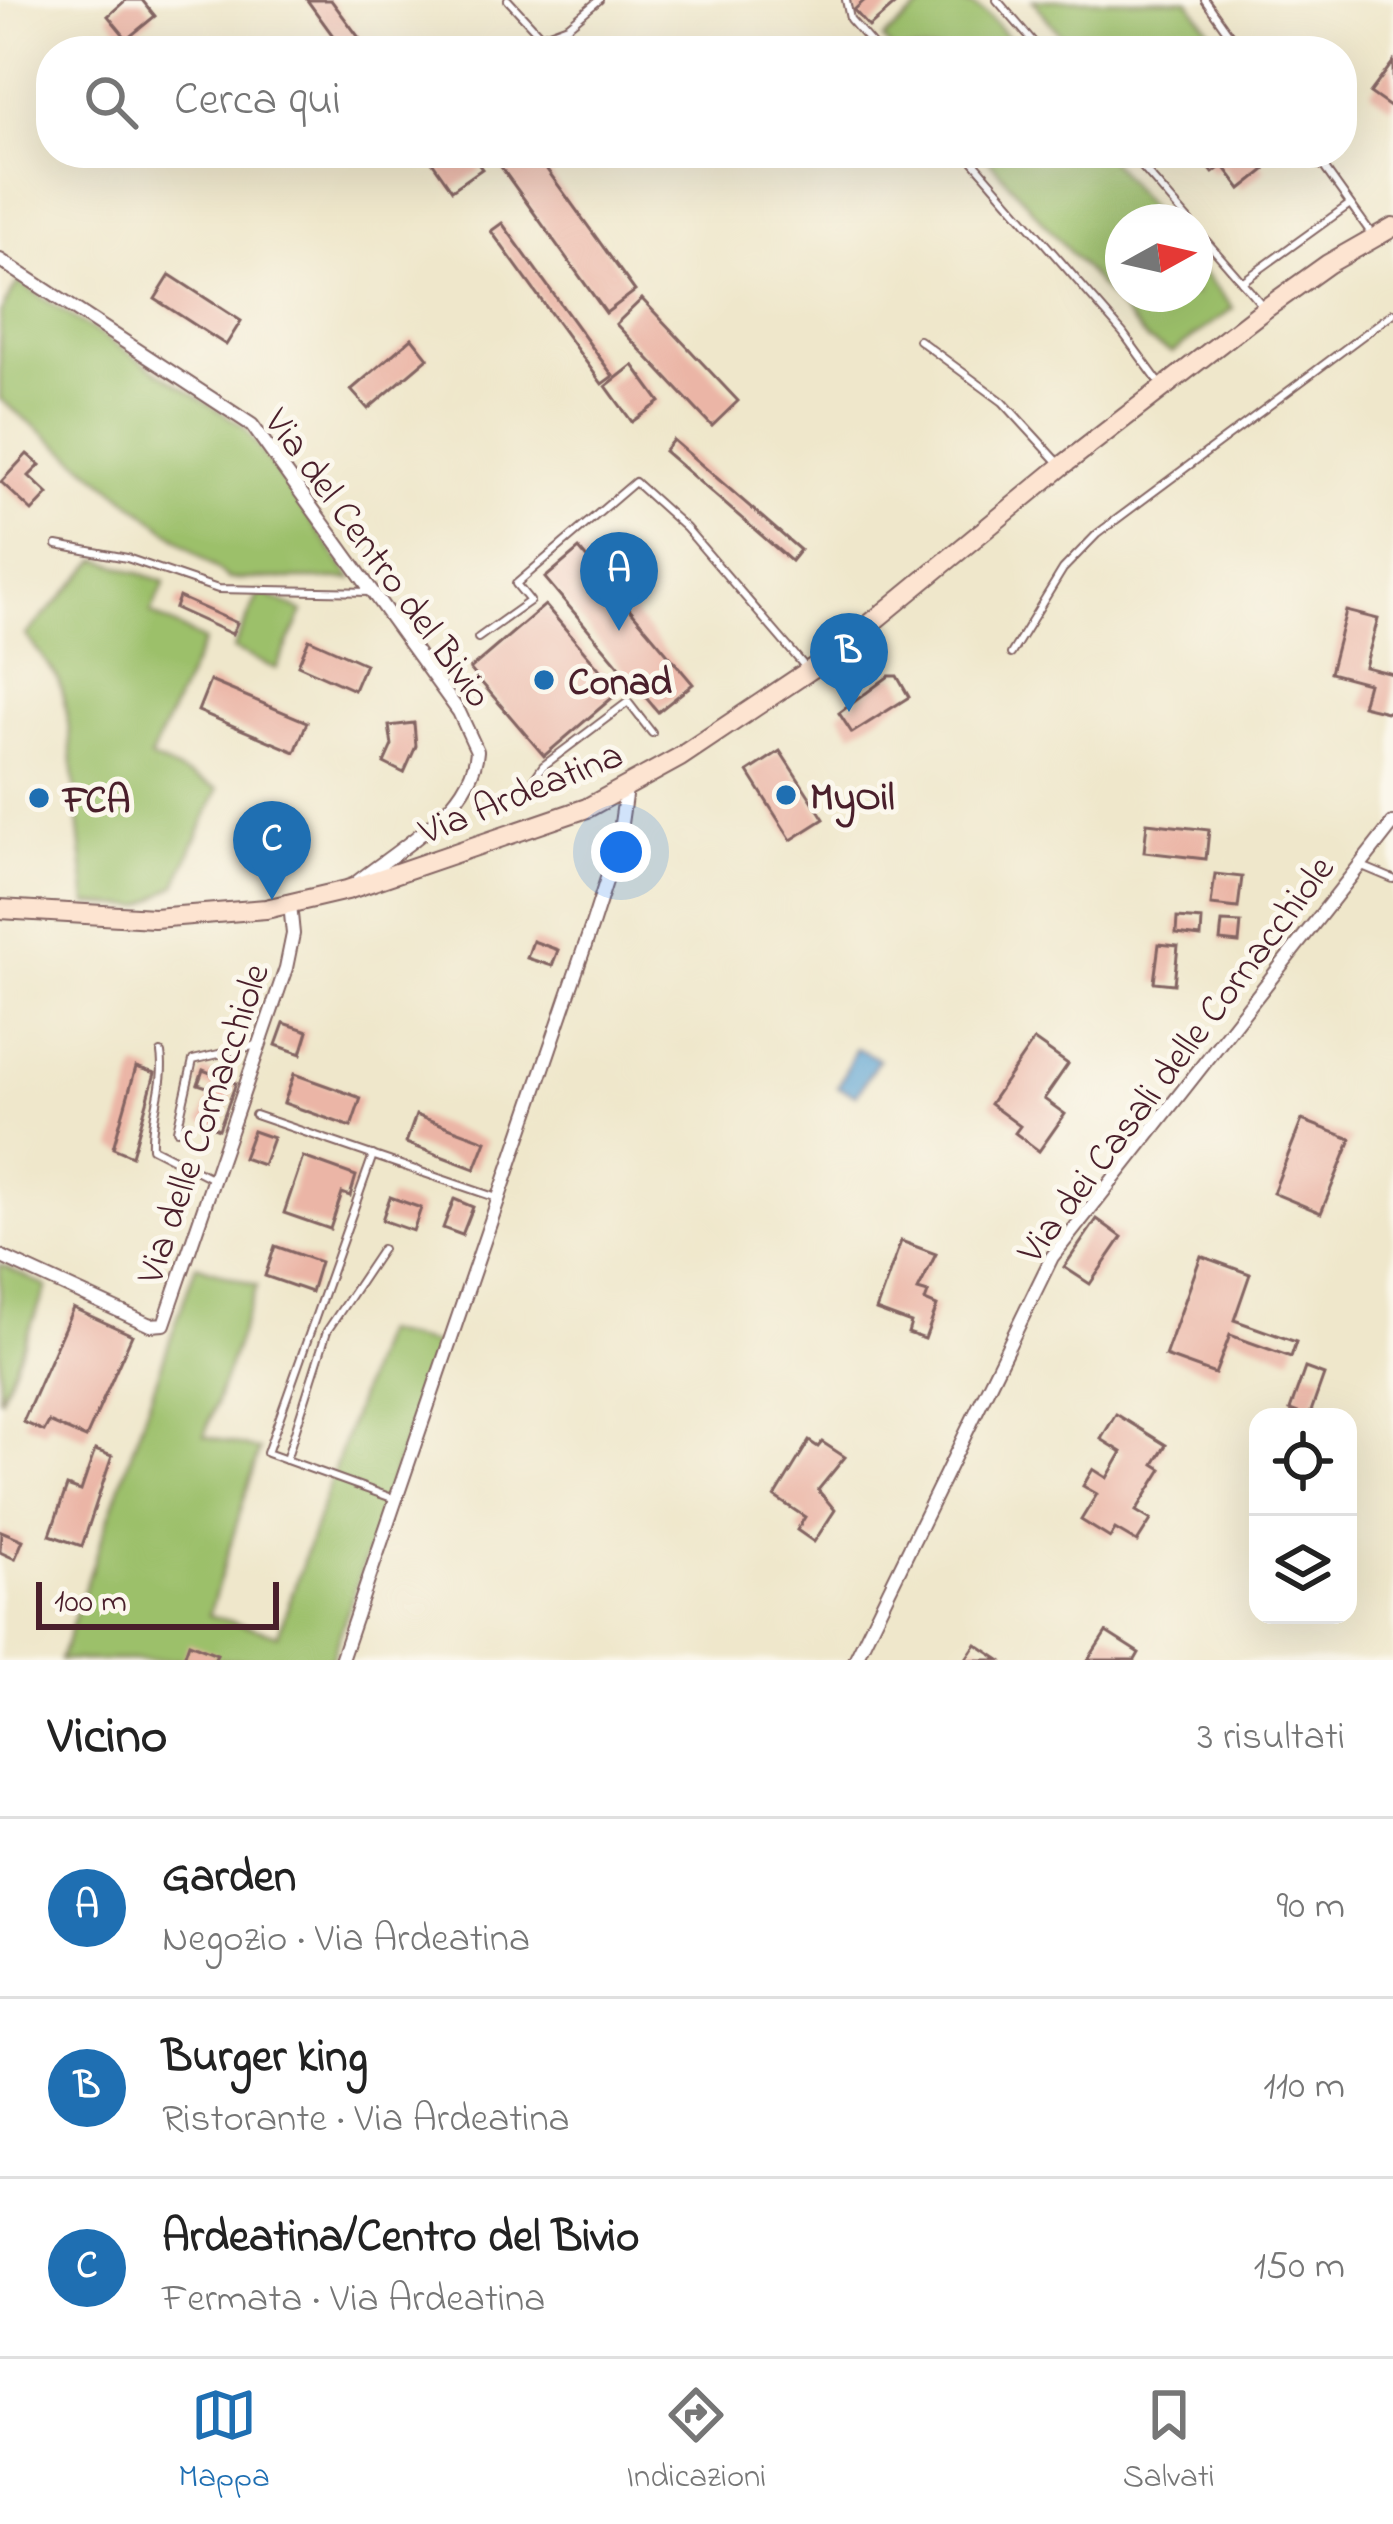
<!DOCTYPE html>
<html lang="it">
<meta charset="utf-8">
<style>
:root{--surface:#fff;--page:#f2f2f2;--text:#222;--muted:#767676;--line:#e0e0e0;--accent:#1f6fb2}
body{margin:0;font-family:"Indie Flower",sans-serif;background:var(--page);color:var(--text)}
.controls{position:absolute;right:36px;bottom:36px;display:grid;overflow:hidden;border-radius:24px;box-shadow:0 12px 48px #0002}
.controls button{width:108px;height:108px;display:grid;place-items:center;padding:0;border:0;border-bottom:3px solid var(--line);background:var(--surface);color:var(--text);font:60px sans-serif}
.compass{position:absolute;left:1105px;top:204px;width:108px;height:108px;border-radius:50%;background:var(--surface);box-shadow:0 12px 48px #0002;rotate:82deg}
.scale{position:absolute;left:36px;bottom:30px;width:243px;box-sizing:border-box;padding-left:12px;border:6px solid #4a1f2b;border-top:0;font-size:33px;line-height:42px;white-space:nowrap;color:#4a1f2b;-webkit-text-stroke:9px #fbf7ec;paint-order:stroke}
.you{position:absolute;left:621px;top:852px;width:42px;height:42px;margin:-30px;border:9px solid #fff;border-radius:50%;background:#1a73e8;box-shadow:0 0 0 18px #1a73e833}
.badge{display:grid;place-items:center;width:78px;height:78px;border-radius:50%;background:var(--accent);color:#fff;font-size:39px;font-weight:700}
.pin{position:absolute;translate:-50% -99px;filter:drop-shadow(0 3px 6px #0008)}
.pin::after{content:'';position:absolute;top:63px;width:42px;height:36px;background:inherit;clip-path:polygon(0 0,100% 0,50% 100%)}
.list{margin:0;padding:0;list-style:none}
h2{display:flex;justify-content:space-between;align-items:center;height:156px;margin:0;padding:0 48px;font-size:51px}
h2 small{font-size:39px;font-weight:400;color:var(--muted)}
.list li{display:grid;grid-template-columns:78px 1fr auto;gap:36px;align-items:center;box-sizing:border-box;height:180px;padding:0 48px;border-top:3px solid var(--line)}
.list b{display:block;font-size:45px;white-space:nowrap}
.list p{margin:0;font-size:39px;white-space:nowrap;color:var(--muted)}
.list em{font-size:39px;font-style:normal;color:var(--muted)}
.icon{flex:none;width:66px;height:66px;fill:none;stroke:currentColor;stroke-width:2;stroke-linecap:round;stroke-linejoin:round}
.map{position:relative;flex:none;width:1393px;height:1660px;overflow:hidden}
.search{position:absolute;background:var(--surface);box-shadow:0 12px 48px #0002;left:36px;right:36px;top:36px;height:132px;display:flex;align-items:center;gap:30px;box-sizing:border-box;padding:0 42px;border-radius:48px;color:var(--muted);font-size:45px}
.sheet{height:696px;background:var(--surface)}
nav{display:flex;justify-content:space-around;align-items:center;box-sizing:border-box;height:168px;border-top:3px solid var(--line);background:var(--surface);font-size:33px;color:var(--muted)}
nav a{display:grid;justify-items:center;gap:6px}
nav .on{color:var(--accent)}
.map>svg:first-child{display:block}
.green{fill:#9cc06b;stroke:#73704b;stroke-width:3}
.water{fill:#5aa2d1;stroke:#52607e;stroke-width:3}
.building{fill:#ebb5a6}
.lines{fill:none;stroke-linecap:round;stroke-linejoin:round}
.lane-casing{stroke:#846563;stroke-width:10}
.street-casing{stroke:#846563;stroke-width:16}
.secondary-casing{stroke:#846563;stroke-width:22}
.lane{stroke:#fff;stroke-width:6}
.street{stroke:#fff;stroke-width:12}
.secondary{stroke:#fde4d1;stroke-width:18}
.poi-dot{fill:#1f6fb2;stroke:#fbf7ec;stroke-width:4.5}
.labels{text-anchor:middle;stroke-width:10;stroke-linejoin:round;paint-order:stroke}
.street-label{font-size:39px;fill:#4a1f2b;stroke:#fbf7ec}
.poi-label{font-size:39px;font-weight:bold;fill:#4a1f2b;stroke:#fbf7ec;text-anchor:start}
</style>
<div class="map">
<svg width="1393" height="1660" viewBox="0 0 1393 1660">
<rect width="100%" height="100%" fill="#fbf7ec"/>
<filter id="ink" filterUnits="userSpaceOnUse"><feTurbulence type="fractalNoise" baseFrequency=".00833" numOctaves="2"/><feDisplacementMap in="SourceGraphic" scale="24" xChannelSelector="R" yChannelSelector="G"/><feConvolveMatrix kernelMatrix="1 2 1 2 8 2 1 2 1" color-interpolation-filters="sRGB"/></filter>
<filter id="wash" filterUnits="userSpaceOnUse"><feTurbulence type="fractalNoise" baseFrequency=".004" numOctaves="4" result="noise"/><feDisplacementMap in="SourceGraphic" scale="48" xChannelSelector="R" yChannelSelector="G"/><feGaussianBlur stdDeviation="2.7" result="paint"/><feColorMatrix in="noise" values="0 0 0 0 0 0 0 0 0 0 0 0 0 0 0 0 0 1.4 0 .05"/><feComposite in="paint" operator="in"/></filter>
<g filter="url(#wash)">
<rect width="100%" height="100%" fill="#efe7cb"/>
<g class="green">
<path d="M930,0C981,0 987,13 1019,51H893L883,39Z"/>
<polygon points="1033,0 1188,0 1226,51 1073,51"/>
<polygon points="983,153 1104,153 1161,222 1123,222 1123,294 1195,294 1195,263 1233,308 1172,353 1147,340"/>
<polygon points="18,282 243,426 352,579 229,579 0,399 0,313"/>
<polygon points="98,559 165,582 151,613 204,641 150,758 218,789 176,885 142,907 87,904 67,712 58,678 26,635"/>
<polygon points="260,592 303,612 276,669 233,649"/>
<polygon points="0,1264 47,1287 0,1400"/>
<polygon points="196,1265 257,1286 204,1436 259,1450 209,1615 278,1635 381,1332 438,1345 331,1660 60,1660"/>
</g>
<polygon class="water" points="856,1048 879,1059 856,1095 838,1087"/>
<g id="blocks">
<g class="building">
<polygon points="126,0 142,0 155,16 127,39 108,16"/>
<polygon points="307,0 331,0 369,51 344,51"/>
<polygon points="865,0 900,0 869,27 854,10"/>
<polygon points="1393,62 1393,103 1390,107 1370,93"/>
<polygon points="426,153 470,153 482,169 452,190"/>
<polygon points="491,153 535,153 635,291 606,313"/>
<polygon points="1197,153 1252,153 1265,170 1241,189 1223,165 1213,173"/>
<polygon points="502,223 613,376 602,384 491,231"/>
<polygon points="170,275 241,321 226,345 155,299"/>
<polygon points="642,299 738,401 712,426 616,324"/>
<polygon points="412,338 428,358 368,409 351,390"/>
<polygon points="633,365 660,402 632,422 606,386"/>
<polygon points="673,440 800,550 791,561 664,451"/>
<polygon points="27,454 40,465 29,476 48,494 32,511 1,482"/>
<polygon points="579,549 693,684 658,712 545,578"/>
<polygon points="179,597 237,623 232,634 175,608"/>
<polygon points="545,605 619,692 544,756 470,669"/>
<polygon points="1346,611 1378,619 1365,667 1393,674 1391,713 1362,706 1368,683 1330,673"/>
<polygon points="309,639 365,664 354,690 298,665"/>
<polygon points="889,676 897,676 909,697 852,733 839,713"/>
<polygon points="210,681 307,722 295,752 198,711"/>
<polygon points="414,723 416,746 404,773 384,763 392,745 389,726"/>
<polygon points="780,751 824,819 791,840 748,772"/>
<polygon points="1147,823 1209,830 1206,859 1144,852"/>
<polygon points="1215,874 1242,877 1238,908 1211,905"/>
<polygon points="1177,918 1202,920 1201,937 1176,934"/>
<polygon points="1222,922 1241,923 1239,943 1220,941"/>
<polygon points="533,941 558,950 552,966 527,958"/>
<polygon points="1159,944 1178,946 1174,984 1154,982"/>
<polygon points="284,1023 308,1031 301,1054 276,1045"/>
<polygon points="1034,1040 1068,1064 1044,1099 1065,1114 1039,1151 1015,1133 1020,1126 990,1104"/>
<polygon points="136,1067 155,1073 132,1156 113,1148"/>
<polygon points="203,1070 236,1083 219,1129 200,1122 213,1089 198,1084"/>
<polygon points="294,1074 361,1098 351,1127 284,1103"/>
<polygon points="416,1115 486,1141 475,1169 406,1143"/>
<polygon points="1302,1120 1351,1139 1321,1213 1273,1193"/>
<polygon points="253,1131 273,1138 263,1165 243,1158"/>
<polygon points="303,1157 356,1176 350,1196 342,1193 330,1229 284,1213"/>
<polygon points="390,1197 421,1208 413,1231 382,1220"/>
<polygon points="454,1199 473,1207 462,1235 443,1228"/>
<polygon points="1097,1219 1122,1237 1090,1284 1064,1267"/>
<polygon points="901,1241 936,1254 918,1290 928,1293 925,1301 937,1306 925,1339 908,1333 911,1323 876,1310"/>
<polygon points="275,1246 320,1262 311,1292 265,1276"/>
<polygon points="1201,1256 1250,1274 1234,1320 1296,1342 1291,1357 1230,1335 1215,1374 1165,1356"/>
<polygon points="73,1308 132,1335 86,1438 49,1422 44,1431 23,1422"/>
<polygon points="1305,1368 1324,1375 1309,1417 1290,1410"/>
<polygon points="1116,1414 1166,1445 1154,1464 1162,1469 1136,1511 1151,1520 1137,1542 1115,1529 1110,1538 1081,1520 1097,1494 1083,1486 1093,1469 1107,1478 1122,1452 1101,1439"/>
<polygon points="809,1441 818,1447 822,1442 845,1457 818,1490 835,1510 814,1542 797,1530 805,1517 775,1497"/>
<polygon points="95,1450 112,1456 82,1546 50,1535 67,1486 81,1491"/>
<polygon points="1,1531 23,1540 15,1559 0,1552"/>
<polygon points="1106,1632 1139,1653 1135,1660 1088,1660"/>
<polygon points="189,1643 217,1654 214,1660 183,1660"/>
<polygon points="976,1644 1000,1660 965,1660"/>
</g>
</g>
</g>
<g filter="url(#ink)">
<use href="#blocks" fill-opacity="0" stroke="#846563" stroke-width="3"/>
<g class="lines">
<defs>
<g id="lane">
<polyline points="508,0 541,36 568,26 599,0"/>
<polyline points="846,0 850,19 878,51"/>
<polyline points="997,0 1041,51"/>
<polyline points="1205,0 1241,51"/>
<polyline points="966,153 1123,333 1161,385"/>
<polyline points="1130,153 1190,222"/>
<polyline points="1314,153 1371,233"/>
<polyline points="1195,228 1263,306"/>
<polyline points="1242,282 1350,204"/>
<polyline points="919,340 1003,402 1059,463"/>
<polyline points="57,545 127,558 218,589 371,592"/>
<polyline points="478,638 530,601 516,584 635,482 686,528 807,669"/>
<polyline points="1011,654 1063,569 1097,534 1393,313"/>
<polyline points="523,795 543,766 628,702 652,733"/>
<polyline points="1362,866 1393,879"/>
<path d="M161,1053C166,1085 150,1114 152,1148L211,1178"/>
<polyline points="255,1115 497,1198"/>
<polyline points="177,1130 193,1060 257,1045"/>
<polyline points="373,1155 267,1453 395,1499"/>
<polyline points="286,1460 327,1331 382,1249"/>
</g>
<g id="street">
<path d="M0,260L252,425L459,712L477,751C472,809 398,849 357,882"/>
<polyline points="0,1256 150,1325 164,1324 286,968 293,934 290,904"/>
<polyline points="341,1660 593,922 618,844 626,789"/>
<polyline points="855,1660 1052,1257 1393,823"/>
</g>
<polyline id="secondary" points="0,909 154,918 266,909 347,890 587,808 680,757 831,656 1062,466 1265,309 1328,264 1393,227"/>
</defs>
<use href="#lane" class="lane-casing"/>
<use href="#street" class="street-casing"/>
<use href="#secondary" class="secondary-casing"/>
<use href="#lane" class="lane"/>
<use href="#street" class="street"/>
<use href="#secondary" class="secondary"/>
</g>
</g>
<g class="poi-dot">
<circle cx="544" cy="680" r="12"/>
<circle cx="786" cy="795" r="12"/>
<circle cx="39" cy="798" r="12"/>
</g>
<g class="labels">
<g class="street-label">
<text transform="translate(380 557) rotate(54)" y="14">Via del Centro del Bivio</text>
<text transform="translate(520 791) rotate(-22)" y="14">Via Ardeatina</text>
<text transform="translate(1174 1058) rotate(-53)" y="14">Via dei Casali delle Cornacchiole</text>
<text transform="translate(201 1123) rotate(-71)" y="14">Via delle Cornacchiole</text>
</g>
<g class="poi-label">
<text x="568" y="694">Conad</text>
<text x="810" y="809">MyOil</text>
<text x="63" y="812">FCA</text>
</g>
</g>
</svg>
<div class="controls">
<button><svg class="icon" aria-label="locate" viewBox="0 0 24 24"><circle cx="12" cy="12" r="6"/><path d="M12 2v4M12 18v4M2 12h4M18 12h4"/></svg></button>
<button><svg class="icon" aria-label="layers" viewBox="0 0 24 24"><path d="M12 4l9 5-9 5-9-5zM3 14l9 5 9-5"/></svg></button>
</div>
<svg class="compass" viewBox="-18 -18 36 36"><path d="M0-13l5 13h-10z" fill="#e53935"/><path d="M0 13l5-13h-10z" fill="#767676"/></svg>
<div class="scale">100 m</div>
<div class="you"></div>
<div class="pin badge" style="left:619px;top:631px">A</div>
<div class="pin badge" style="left:849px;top:712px">B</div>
<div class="pin badge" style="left:272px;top:900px">C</div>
<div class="search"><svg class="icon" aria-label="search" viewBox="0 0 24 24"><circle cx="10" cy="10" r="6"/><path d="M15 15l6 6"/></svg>Cerca qui</div>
</div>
<section class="sheet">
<h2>Vicino<small>3 risultati</small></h2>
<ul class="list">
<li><span class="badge">A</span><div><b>Garden</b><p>Negozio · Via Ardeatina</p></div><em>90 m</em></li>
<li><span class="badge">B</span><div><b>Burger king</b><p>Ristorante · Via Ardeatina</p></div><em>110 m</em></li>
<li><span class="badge">C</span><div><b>Ardeatina/Centro del Bivio</b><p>Fermata · Via Ardeatina</p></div><em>150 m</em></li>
</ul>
</section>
<nav>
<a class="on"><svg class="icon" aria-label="map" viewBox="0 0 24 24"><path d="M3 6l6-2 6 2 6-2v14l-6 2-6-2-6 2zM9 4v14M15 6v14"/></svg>Mappa</a>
<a><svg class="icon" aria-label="directions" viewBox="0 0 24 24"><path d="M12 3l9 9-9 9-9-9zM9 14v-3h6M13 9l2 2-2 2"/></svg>Indicazioni</a>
<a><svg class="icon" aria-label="saved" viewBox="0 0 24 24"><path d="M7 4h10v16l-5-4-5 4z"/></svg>Salvati</a>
</nav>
